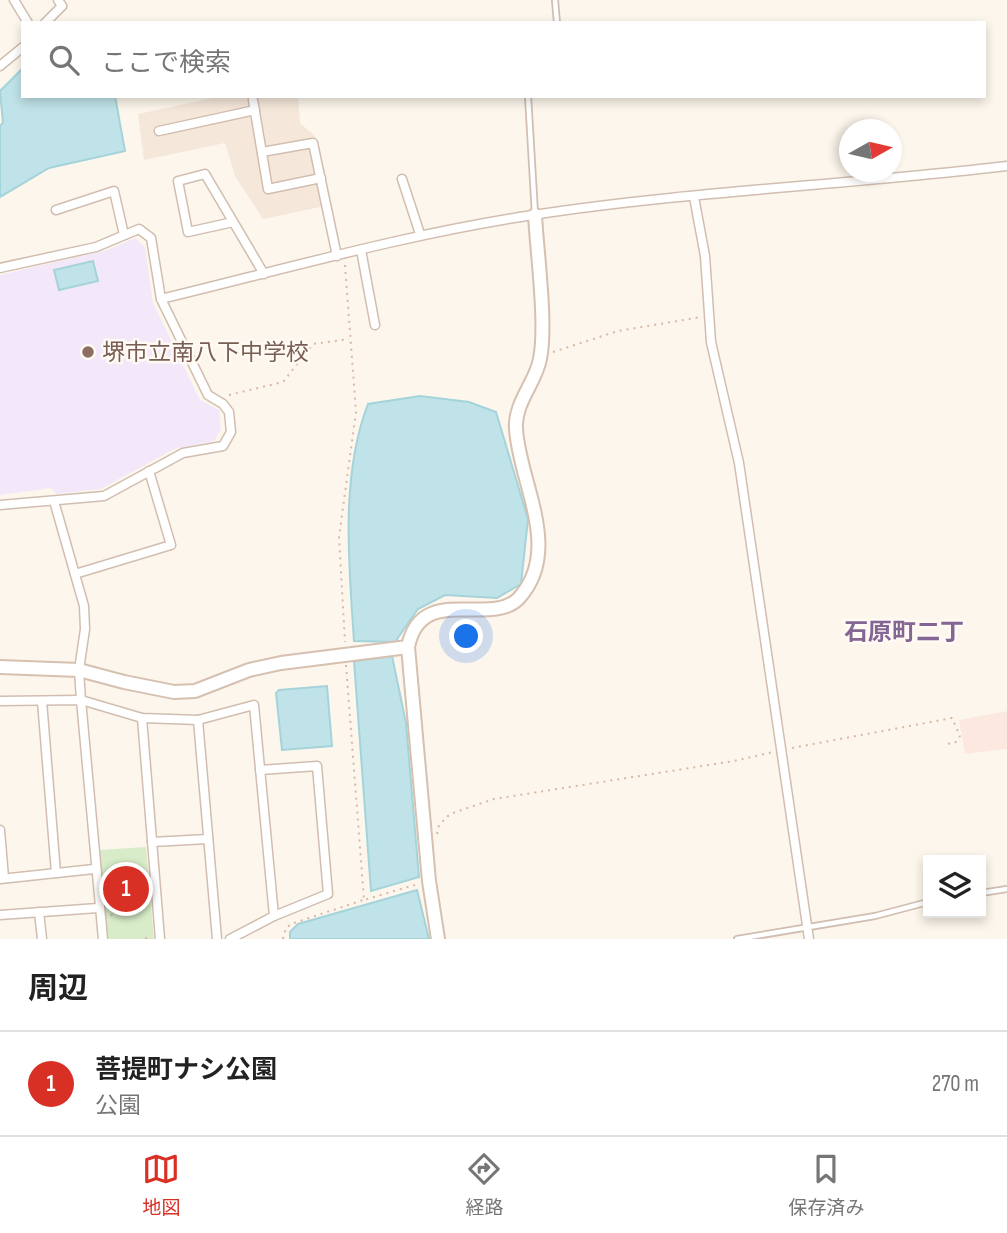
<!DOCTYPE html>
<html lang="ja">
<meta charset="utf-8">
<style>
:root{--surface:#fff;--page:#f2f2f2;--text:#222;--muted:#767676;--line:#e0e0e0;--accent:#d93025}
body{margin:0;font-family:"Sofia Sans Condensed","Noto Sans JP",sans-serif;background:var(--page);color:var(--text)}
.controls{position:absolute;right:21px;bottom:21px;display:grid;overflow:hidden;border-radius:0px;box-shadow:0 4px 10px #0003}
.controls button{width:63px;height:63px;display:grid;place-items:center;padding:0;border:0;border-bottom:2px solid var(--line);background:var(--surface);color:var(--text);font:35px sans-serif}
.compass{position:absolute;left:839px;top:119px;width:63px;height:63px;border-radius:50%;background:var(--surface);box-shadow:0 4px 10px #0003;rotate:82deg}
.you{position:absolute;left:467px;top:637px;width:24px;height:24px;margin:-18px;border:5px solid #fff;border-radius:50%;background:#1a73e8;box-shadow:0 0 0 10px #1a73e833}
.badge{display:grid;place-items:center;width:46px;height:46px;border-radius:50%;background:var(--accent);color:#fff;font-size:23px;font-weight:700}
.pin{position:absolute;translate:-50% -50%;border:4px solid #fff;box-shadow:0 2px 7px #0006}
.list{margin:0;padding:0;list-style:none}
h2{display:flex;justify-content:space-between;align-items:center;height:91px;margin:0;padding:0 28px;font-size:30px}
h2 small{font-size:23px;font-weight:400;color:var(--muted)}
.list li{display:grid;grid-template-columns:46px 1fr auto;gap:21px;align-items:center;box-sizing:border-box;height:105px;padding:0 28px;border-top:2px solid var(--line)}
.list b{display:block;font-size:26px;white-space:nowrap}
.list p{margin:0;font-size:23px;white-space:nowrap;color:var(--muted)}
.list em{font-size:23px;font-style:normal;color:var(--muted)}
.icon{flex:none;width:38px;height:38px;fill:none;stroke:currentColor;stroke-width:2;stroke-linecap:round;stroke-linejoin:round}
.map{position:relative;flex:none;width:1007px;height:939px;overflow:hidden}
.search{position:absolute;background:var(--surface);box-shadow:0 4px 10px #0003;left:21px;right:21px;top:21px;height:77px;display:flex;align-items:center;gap:18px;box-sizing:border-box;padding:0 24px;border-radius:0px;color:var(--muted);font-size:26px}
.sheet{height:196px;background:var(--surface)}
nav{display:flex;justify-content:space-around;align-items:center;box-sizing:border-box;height:98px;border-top:2px solid var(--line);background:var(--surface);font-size:19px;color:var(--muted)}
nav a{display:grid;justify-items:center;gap:4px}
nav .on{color:var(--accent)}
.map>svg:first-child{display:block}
.residential{fill:#f5e8da}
.commercial{fill:#fde8e0}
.education{fill:#f3e8fa}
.green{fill:#d8ecc9}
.water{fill:#bfe3e8;stroke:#a5d3da;stroke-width:2}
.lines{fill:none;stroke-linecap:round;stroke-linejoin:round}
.lane-casing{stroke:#d1beb0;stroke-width:8}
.street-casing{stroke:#d1beb0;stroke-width:11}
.secondary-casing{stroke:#d6c0b0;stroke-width:16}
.path{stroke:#d9b8a5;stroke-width:2;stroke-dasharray:2 5;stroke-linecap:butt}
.lane{stroke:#fff;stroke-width:4.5}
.street{stroke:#fff;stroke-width:8}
.secondary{stroke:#fff;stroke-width:12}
.education-dot{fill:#8d6e63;stroke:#fffaf3;stroke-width:2.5}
.labels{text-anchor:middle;stroke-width:5;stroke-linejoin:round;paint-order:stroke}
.education-label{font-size:23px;fill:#785e54;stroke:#fffaf3;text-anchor:start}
.neighbourhood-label{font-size:24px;font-weight:bold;fill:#846695;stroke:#fffaf3}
</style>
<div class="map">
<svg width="1007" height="939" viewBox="0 0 1007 939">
<rect width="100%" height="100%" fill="#fdf6ec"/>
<polygon class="residential" points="222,96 298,96 300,123 315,136 330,205 263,219 235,176 225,143 144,160 138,114"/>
<polygon class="commercial" points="1007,711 1007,749 965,754 959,720"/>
<polygon class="education" points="135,238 145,247 153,303 200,400 219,410 221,429 214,441 174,449 101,489 57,494 51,488 0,495 0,275 107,250"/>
<polygon class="green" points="146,847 154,939 108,939 99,850"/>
<g class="water">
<polygon points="23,68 23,96 115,96 125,151 49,168 0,197 0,126 3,123 0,91"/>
<polygon points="93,261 98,281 59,290 54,270"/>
<path d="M420,396L469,402L496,412L528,519L521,584L497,598L445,595L418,609L395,642L354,641C349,566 340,476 368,404Z"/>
<polygon points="392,656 406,723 419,877 371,891 354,661"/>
<polygon points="327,686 332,746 282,750 276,693 279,690"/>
<polygon points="417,890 429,939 290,939 290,932 298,924"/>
</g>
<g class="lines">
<defs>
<g id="lane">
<polyline points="555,0 557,23"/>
<polyline points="528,96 535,214"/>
<polyline points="981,893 1007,889"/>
<polyline points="737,939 875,916 928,902"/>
</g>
<g id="street">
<polyline points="14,0 28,23"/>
<polyline points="45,23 62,6 58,0"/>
<polyline points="0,66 23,47"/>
<polyline points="253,100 268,189 321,178"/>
<polyline points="159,131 255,110"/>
<polyline points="262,152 313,143 337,256"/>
<polyline points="402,179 420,234"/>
<polyline points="694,197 705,256 711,342 739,463 809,939"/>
<polyline points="56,210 114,191 124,235"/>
<polyline points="233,222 188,232 178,181 205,174 264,274"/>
<polyline points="361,250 375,325"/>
<path d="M0,268L96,247L139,229L151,238L161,299C285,269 407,234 533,215C690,191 849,185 1007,166"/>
<polyline points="54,501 84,606 85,629 79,670 81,700 103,939"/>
<polyline points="0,505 104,496 183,453 223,446 231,432 229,412 223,404 208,395 161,299"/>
<polyline points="75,574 171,545 149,471"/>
<polyline points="0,701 81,700 142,718 198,720 254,705 274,916 230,939"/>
<polyline points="42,701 56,873"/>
<polyline points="142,718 160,939"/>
<polyline points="198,720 217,939"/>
<polyline points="260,770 317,766 328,894 274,916"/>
<polyline points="0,830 4,878"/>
<polyline points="152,842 208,839"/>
<polyline points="0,879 94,869"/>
<polyline points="39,912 42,939"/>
<polyline points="0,915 98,908"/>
</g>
<g id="secondary">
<polyline points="0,667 79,670 124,682 174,692 195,691 249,670 281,663 408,647"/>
<path d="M438,939L429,881L408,647C421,582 491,628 519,598C563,550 519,482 516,429C514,403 536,382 540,359C547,324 537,253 535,215"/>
</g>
</defs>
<use href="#lane" class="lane-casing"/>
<use href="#street" class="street-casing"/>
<use href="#secondary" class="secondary-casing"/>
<g class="path">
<polyline points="345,265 356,412 339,537 345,642"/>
<polyline points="553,352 618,331 701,317"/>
<polyline points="229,395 283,382 313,344 349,339"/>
<polyline points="346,665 364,900 418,884"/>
<polyline points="792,748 952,718 960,736 955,743 947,744"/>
<polyline points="437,834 439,825 450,814 494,799 734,761 773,752"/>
<polyline points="111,916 115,907"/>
<polyline points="146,939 146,932"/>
<polyline points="283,939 286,928 291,924 363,900"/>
</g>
<use href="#lane" class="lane"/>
<use href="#street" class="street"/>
<use href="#secondary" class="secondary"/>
</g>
<circle class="education-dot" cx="88" cy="352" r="7"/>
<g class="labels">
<g class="education-label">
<text x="102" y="360">堺市立南八下中学校</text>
</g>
<g class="neighbourhood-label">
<text x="904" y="640">石原町二丁</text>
</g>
</g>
</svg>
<div class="controls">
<button><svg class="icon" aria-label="layers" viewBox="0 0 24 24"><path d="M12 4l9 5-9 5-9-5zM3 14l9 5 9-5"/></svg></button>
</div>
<svg class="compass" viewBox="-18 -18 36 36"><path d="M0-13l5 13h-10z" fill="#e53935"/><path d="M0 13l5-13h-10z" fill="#767676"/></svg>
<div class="you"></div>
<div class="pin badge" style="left:126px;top:889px">1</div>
<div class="search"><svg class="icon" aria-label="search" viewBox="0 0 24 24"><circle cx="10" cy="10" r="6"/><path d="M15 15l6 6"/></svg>ここで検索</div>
</div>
<section class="sheet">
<h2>周辺<small></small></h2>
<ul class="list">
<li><span class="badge">1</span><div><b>菩提町ナシ公園</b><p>公園</p></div><em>270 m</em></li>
</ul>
</section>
<nav>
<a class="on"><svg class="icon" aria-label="map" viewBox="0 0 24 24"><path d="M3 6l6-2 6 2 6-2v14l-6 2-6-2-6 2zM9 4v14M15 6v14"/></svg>地図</a>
<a><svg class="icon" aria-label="directions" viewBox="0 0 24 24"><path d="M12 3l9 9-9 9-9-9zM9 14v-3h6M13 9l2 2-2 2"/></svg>経路</a>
<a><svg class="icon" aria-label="saved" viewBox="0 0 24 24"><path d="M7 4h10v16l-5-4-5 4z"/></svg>保存済み</a>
</nav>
